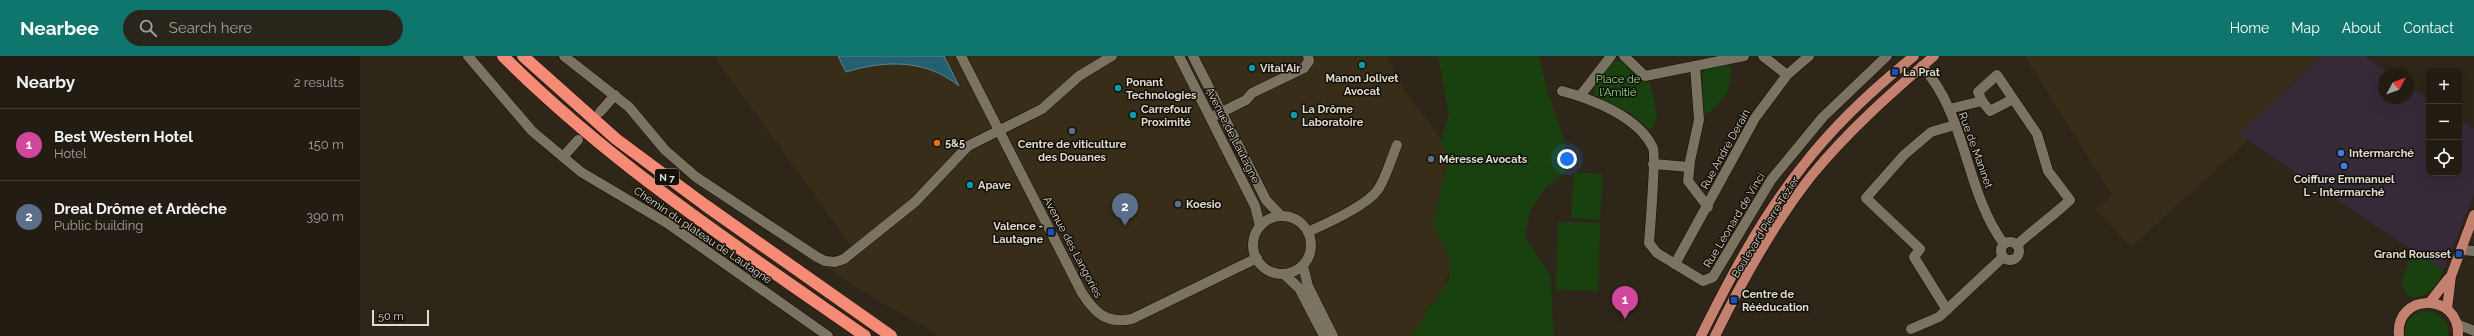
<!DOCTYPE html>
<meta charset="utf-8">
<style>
:root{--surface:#221c12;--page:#2a251b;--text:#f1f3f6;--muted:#a2a19f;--line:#3f3a32;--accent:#0f766e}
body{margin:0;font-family:Raleway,sans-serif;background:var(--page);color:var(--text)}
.controls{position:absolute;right:12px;top:12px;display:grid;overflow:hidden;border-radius:8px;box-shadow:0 4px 16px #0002}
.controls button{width:36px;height:36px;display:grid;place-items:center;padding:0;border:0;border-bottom:1px solid var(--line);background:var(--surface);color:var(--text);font:20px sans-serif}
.compass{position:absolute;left:2018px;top:12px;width:36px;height:36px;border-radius:50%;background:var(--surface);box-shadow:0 4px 16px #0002;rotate:49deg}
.scale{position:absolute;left:12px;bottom:10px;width:57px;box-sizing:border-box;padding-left:4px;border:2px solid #dfdbd1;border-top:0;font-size:11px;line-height:14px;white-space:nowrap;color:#dfdbd1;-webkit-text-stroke:3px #131009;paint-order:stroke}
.you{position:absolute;left:1207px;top:103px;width:14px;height:14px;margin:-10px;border:3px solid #fff;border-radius:50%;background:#1a73e8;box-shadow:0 0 0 6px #1a73e833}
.badge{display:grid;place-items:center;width:26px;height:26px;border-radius:50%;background:var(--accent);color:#fff;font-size:13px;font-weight:700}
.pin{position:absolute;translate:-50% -33px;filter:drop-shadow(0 1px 2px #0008)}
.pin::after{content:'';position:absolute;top:21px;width:14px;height:12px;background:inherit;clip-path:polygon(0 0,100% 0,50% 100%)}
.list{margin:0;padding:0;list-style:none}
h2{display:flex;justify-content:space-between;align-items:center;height:52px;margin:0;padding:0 16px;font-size:17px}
h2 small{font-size:13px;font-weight:400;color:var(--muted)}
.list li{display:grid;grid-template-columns:26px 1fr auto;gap:12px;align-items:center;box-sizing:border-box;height:72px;padding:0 16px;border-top:1px solid var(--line)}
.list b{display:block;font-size:15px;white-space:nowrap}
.list p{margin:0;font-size:13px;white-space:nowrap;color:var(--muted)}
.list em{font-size:13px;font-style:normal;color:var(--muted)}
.icon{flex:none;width:22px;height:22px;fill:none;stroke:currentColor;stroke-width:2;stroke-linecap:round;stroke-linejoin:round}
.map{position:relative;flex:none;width:2114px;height:280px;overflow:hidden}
header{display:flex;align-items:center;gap:24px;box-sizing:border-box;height:56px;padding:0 20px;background:var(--accent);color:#fff}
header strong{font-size:19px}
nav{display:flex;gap:22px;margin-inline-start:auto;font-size:14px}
.search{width:280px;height:36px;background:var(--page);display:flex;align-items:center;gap:10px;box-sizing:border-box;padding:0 14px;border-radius:22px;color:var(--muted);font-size:15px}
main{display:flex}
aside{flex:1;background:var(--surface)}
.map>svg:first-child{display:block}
.commercial{fill:#362a38}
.built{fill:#382d19}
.green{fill:#194110}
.water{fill:#236072;stroke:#5b858e}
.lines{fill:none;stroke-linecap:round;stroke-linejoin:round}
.minor-casing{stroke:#160f03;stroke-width:11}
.major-casing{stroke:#160f03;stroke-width:11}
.highway-casing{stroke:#160f03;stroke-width:13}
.minor{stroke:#7b7362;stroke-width:10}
.major{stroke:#c4816f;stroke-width:10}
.highway{stroke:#f58b77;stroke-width:12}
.culture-dot{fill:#0f9aa8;stroke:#131009;stroke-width:1.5}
.transit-dot{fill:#1a4fb4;stroke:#131009;stroke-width:1.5}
.service-dot{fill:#5c6f8a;stroke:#131009;stroke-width:1.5}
.food-dot{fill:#e8710a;stroke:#131009;stroke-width:1.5}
.shop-dot{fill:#3f7fe0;stroke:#131009;stroke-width:1.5}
.labels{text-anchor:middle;stroke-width:3;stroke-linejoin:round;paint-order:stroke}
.shield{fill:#131009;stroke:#a29e95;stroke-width:1}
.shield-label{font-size:10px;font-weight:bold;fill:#dfdbd1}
.poi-label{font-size:11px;font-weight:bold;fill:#dfdbd1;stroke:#131009;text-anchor:start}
.park-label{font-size:11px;fill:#96e186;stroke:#131009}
.street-label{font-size:11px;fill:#dfdbd1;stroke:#131009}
</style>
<header>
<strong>Nearbee</strong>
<div class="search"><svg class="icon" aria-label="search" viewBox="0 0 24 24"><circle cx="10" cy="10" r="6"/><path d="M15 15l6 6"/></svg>Search here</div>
<nav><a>Home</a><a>Map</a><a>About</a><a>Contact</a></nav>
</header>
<main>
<aside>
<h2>Nearby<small>2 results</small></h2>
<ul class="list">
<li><span class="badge" style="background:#d1479c">1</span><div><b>Best Western Hotel</b><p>Hotel</p></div><em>150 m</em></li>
<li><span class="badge" style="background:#5c6f8a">2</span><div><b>Dreal Drôme et Ardèche</b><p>Public building</p></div><em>390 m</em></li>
</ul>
</aside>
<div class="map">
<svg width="2114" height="280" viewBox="0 0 2114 280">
<rect width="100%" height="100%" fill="#2e2618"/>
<polygon class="commercial" points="1961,0 2004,0 2031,18 2024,18 2024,42 2048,42 2048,29 2069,43 2069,117 2099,117 2099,63 2114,73 2114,138 2083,215 1879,78"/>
<g class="built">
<polygon points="354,0 1027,0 1046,37 1081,83 1087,108 1073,170 1085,190 1091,209 1085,232 1065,256 1059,273 1050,280 581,280 504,236 465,210 484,207 498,199"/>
<polygon points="1665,0 1961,0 1879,78 1888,84 1771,191 1736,153 1752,139"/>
</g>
<g class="green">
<path d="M1078,0H1179L1187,34L1205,86L1208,113C1181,135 1170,145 1165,181L1190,219L1194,280H1050C1062,271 1059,265 1066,255C1072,247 1079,241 1084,233C1098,211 1085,189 1073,170L1087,108L1081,83L1089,59Z"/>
<polygon points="1254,5 1263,6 1283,25 1290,27 1297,60 1291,74 1268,56 1234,39 1234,28"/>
<path d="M1369,8C1376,30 1362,49 1343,60L1342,17L1346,12Z"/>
<polygon points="1214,116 1243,118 1240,164 1211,162"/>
<polygon points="1198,166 1240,167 1238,235 1196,234"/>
<path d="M2052,193L2083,215C2079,234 2048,256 2042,227Z"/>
<path d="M2065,255C2079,255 2090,265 2088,280H2045C2044,266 2051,257 2065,255Z"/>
</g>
<path class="water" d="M478,0H584L599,30C566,3 525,4 486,16Z"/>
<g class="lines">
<defs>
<g id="minor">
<polyline points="108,0 172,75 221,116 307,167 468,280"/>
<polyline points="204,0 269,51 305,94 336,121 457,201 465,205 475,206 484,203 555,146 608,90 682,53 719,20 752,0"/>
<path d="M601,0L722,237C735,257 746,268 772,263L897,202"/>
<polyline points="819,0 895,150 900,170"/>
<polyline points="833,0 906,144 921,160"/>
<polyline points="1264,0 1285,20 1384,0"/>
<polyline points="1403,0 1427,19"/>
<polyline points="1335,10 1339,64 1330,105 1328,125 1348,151"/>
<path d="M1562,10C1607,59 1605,136 1644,188"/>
<path d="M1202,35C1232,43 1279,61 1293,92C1296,99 1290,174 1289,187L1297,197L1343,225L1353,221L1411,124L1463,61L1527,0"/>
<polyline points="1220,40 1251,0"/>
<path d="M1622,45L1618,36L1637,19L1677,78L1688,115L1710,144C1693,160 1674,173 1657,189"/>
<polyline points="1589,53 1622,45 1630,55 1653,43"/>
<polyline points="240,56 255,39"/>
<polyline points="856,59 886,44 892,37 944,12 949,5 948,0"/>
<polyline points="203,101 218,84"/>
<polyline points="1293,108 1329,111"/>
<circle cx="922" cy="189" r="29"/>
<path d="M948,176C967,167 1009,149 1019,132C1027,119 1031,103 1037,89"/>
<circle cx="1650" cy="195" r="9"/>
<polyline points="2101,194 2114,195"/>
<polyline points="1315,208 1395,62 1427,19 1449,0"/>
<polyline points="943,210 948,230 973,280"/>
<polyline points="924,218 939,232 964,280"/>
<polyline points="1587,254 1554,201 1560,193 1506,142 1544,99 1571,76 1595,69"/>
<polyline points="2097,268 2114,275"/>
<polyline points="1551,273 1579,261 1643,201"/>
</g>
<g id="major">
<polyline points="2070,246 2088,223"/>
<polyline points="2087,253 2091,220 2114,159"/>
<path d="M1341,280C1370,222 1401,162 1442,111C1474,69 1513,33 1554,0"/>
<path d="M1355,280C1382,225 1414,167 1452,119C1488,75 1531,37 1574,0"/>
<path d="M2039,280C2034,237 2100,235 2098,280"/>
</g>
<g id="highway">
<path d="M143,0C251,108 380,193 505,280"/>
<polyline points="163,0 256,83 345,149 531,280"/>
</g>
</defs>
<use href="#minor" class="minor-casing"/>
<use href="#major" class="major-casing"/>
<use href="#highway" class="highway-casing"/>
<use href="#minor" class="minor"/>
<use href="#major" class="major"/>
<use href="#highway" class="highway"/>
</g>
<g class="culture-dot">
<circle cx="1002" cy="9" r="4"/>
<circle cx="892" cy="12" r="4"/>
<circle cx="758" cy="32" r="4"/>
<circle cx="773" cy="59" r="4"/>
<circle cx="934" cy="59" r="4"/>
<circle cx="610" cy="129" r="4"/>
</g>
<g class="transit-dot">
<rect x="1531" y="12" width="8" height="8" rx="2"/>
<rect x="687" y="172" width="8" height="8" rx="2"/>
<rect x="2095" y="194" width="8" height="8" rx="2"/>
<rect x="1370" y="240" width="8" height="8" rx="2"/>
</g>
<g class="service-dot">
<circle cx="712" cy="75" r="4"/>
<circle cx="1071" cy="103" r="4"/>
<circle cx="818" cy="148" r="4"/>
</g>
<circle class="food-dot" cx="577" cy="87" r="4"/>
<g class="shop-dot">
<circle cx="1981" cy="97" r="4"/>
<circle cx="1984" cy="110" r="4"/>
</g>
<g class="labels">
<rect class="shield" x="295" y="113" width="24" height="16" rx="3"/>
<g class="shield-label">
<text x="307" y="125">N 7</text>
</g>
<g class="poi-label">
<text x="900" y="16">Vital'Air</text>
<text x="1543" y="20">La Prat</text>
<text x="1002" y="26" text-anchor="middle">Manon Jolivet<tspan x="1002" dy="13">Avocat</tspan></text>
<text x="766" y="30">Ponant<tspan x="766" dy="13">Technologies</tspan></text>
<text x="781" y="57">Carrefour<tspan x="781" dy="13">Proximité</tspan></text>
<text x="942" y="57">La Drôme<tspan x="942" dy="13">Laboratoire</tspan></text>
<text x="585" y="91">5&amp;5</text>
<text x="712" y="92" text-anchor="middle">Centre de viticulture<tspan x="712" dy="13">des Douanes</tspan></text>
<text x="1989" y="101">Intermarché</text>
<text x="1079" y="107">Méresse Avocats</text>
<text x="1984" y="127" text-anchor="middle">Coiffure Emmanuel<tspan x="1984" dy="13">L - Intermarché</tspan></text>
<text x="618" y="133">Apave</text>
<text x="826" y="152">Koesio</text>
<text x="683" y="174" text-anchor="end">Valence -<tspan x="683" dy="13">Lautagne</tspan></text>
<text x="2091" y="202" text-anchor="end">Grand Rousset</text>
<text x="1382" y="242">Centre de<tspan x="1382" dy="13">Rééducation</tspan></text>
</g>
<g class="park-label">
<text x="1258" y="27">Place de<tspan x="1258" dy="13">l'Amitié</tspan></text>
</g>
<g class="street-label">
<text transform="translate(873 79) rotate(63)" y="4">Avenue de Lautagne</text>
<text transform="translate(1365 93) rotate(-61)" y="4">Rue André Derain</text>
<text transform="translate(1616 94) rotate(70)" y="4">Rue de Maninet</text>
<text transform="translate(1374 164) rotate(-59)" y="4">Rue Léonard de Vinci</text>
<text transform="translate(1405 171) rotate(-58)" y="4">Boulevard Pierre Tézier</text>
<text transform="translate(343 179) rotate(34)" y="4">Chemin du plateau de Lautagne</text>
<text transform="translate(713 191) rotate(62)" y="4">Avenue des Langories</text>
</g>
</g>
</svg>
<div class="controls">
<button>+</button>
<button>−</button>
<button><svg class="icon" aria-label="locate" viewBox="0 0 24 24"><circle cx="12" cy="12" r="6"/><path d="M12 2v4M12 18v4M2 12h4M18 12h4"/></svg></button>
</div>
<svg class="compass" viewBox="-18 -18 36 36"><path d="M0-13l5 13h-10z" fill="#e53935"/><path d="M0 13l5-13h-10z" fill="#a2a19f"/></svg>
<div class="scale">50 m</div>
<div class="you"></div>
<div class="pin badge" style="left:1265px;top:263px;background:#d1479c">1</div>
<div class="pin badge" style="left:765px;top:170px;background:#5c6f8a">2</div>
</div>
</main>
